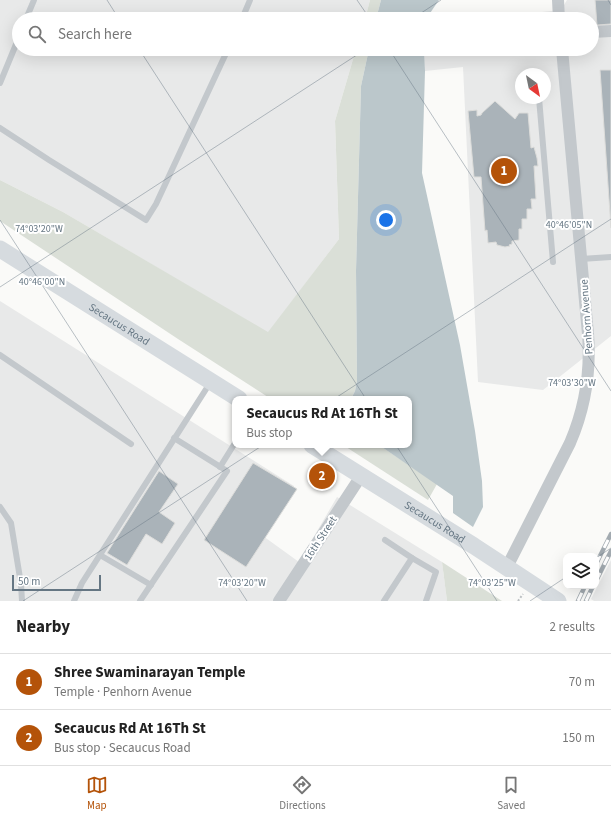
<!DOCTYPE html>
<meta charset="utf-8">
<style>
:root{--surface:#fff;--page:#f6f6f6;--text:#222;--muted:#767676;--line:#e0e0e0;--accent:#b45309}
body{margin:0;font-family:"Source Sans 3",sans-serif;background:var(--page);color:var(--text)}
.controls{position:absolute;right:12px;bottom:12px;display:grid;overflow:hidden;border-radius:8px;box-shadow:0 4px 16px #0002}
.controls button{width:36px;height:36px;display:grid;place-items:center;padding:0;border:0;border-bottom:1px solid var(--line);background:var(--surface);color:var(--text);font:20px sans-serif}
.compass{position:absolute;left:515px;top:68px;width:36px;height:36px;border-radius:50%;background:var(--surface);box-shadow:0 4px 16px #0002;rotate:147deg}
.scale{position:absolute;left:12px;bottom:10px;width:89px;box-sizing:border-box;padding-left:4px;border:2px solid #657683;border-top:0;font-size:11px;line-height:14px;white-space:nowrap;color:#657683;-webkit-text-stroke:3px #fff;paint-order:stroke}
.you{position:absolute;left:386px;top:220px;width:14px;height:14px;margin:-10px;border:3px solid #fff;border-radius:50%;background:#1a73e8;box-shadow:0 0 0 6px #1a73e833}
.badge{display:grid;place-items:center;width:26px;height:26px;border-radius:50%;background:var(--accent);color:#fff;font-size:13px;font-weight:700}
.pin{position:absolute;translate:-50% -50%;border:2px solid #fff;box-shadow:0 1px 4px #0006}
.popup{position:absolute;left:232px;top:396px;width:180px;height:52px;box-sizing:border-box;display:grid;place-content:center;border-radius:8px;background:var(--surface);filter:drop-shadow(0 1px 3px #0005);font-size:13px;white-space:nowrap;color:var(--muted)}
.popup b{font-size:15px;color:var(--text)}
.popup::after{content:'';position:absolute;left:50%;top:100%;margin-left:-8px;border:8px solid transparent;border-top-color:var(--surface)}
.list{margin:0;padding:0;list-style:none}
h2{display:flex;justify-content:space-between;align-items:center;height:52px;margin:0;padding:0 16px;font-size:17px}
h2 small{font-size:13px;font-weight:400;color:var(--muted)}
.list li{display:grid;grid-template-columns:26px 1fr auto;gap:12px;align-items:center;box-sizing:border-box;height:56px;padding:0 16px;border-top:1px solid var(--line)}
.list b{display:block;font-size:15px;white-space:nowrap}
.list p{margin:0;font-size:13px;white-space:nowrap;color:var(--muted)}
.list em{font-size:13px;font-style:normal;color:var(--muted)}
.icon{flex:none;width:22px;height:22px;fill:none;stroke:currentColor;stroke-width:2;stroke-linecap:round;stroke-linejoin:round}
.map{position:relative;flex:none;width:611px;height:601px;overflow:hidden}
.search{position:absolute;background:var(--surface);box-shadow:0 4px 16px #0002;left:12px;right:12px;top:12px;height:44px;display:flex;align-items:center;gap:10px;box-sizing:border-box;padding:0 14px;border-radius:22px;color:var(--muted);font-size:15px}
.sheet{height:164px;background:var(--surface)}
nav{display:flex;justify-content:space-around;align-items:center;box-sizing:border-box;height:56px;border-top:1px solid var(--line);background:var(--surface);font-size:11px;color:var(--muted)}
nav a{display:grid;justify-items:center;gap:2px}
nav .on{color:var(--accent)}
.map>svg:first-child{display:block}
.built{fill:#e8e9e9;fill-rule:evenodd}
.green{fill:#dadfd7}
.water{fill:#bbc7cb}
.building{fill:#aab3b9;stroke:#dcdcda}
.lines{fill:none;stroke-linecap:round;stroke-linejoin:round}
.path{stroke:#bbbfc2;stroke-width:2;stroke-dasharray:2 2;stroke-linecap:butt}
.lane{stroke:#c3c8cc;stroke-width:6}
.street{stroke:#c3c8cc;stroke-width:12}
.secondary{stroke:#d6dbdf;stroke-width:17}
.rail-casing{stroke:#a2aab0;stroke-width:4.5}
.rail{stroke:#fff;stroke-width:3;stroke-dasharray:9;stroke-linecap:butt}
.ticks{fill:none;stroke:#657683;stroke-width:1;stroke-opacity:0.45}
.labels{text-anchor:middle;stroke-width:4;stroke-linejoin:round;paint-order:stroke}
.street-label{font-size:11px;fill:#657683;stroke:#fff}
.ticks-label{font-size:10px;text-anchor:middle;fill:#657683;stroke:#fff;stroke-width:4;stroke-linejoin:round;paint-order:stroke}
</style>
<div class="map">
<svg width="611" height="601" viewBox="0 0 611 601">
<rect width="100%" height="100%" fill="#fafaf8"/>
<g class="built">
<polygon points="0,0 370,0 365,19 19,19 19,49 356,49 335,121 339,239 268,333 63,212 0,180"/>
<path d="M567,0H611V336L543,390L478,382L463,67L425,71L424,49H592V19H475L561,10ZM521,74H545V98H521Z"/>
<polygon points="0,301 294,486 263,536 299,562 337,497 442,562 447,601 0,601"/>
<polygon points="611,560 611,601 594,601 591,599"/>
</g>
<g class="green">
<polygon points="370,0 381,0 376,19 365,19"/>
<polygon points="356,49 369,49 361,86 356,271 357,381 355,391 351,399 271,399 178,339 0,221 0,180 63,212 268,332 339,239 335,121"/>
<polygon points="343,445 379,445 437,484 428,500"/>
<polygon points="442,562 502,601 447,601"/>
</g>
<g class="water">
<polygon points="381,0 439,0 426,19 376,19"/>
<polygon points="369,49 424,49 425,71 422,173 460,345 475,431 482,481 483,507 473,527 453,513 453,496 379,445 409,445 409,399 351,399 355,391 357,381 356,271 361,86"/>
</g>
<g class="building">
<polygon points="595,0 611,0 611,24 597,25"/>
<polygon points="457,49 501,49 501,50 458,54"/>
<polygon points="600,70 611,70 611,228"/>
<polygon points="495,101 515,119 519,113 528,113 531,148 534,147 537,158 538,166 534,166 536,199 531,199 532,209 527,209 527,219 522,219 522,229 519,229 519,240 512,241 512,244 509,245 510,246 505,247 497,245 496,242 488,243 487,230 485,231 481,177 474,177 468,111 477,110 477,116 481,115 482,113"/>
<polygon points="253,463 297,489 246,567 204,540"/>
<polygon points="159,471 178,484 159,512 175,523 162,544 146,534 127,565 107,553"/>
</g>
<g class="lines">
<polyline class="path" points="518,601 523,594"/>
<g class="lane">
<polyline points="26,19 34,0"/>
<polyline points="242,19 250,0"/>
<polyline points="500,19 502,19"/>
<polyline points="0,83 19,37"/>
<polyline points="539,98 553,262"/>
<polyline points="0,128 49,160 146,220 156,204 228,49"/>
<polyline points="581,259 611,257"/>
<polyline points="0,355 131,444"/>
<polyline points="220,467 235,443"/>
<polyline points="0,507 11,523 21,584 22,601"/>
<polyline points="100,555 151,585"/>
<polyline points="412,558 436,572 426,601"/>
<polyline points="74,601 82,583 210,383"/>
<polyline points="140,601 227,471 174,438"/>
<polyline points="384,601 412,558 385,540"/>
</g>
<g class="street">
<polyline points="558,0 559,19"/>
<polyline points="592,32 611,31"/>
<path d="M507,567L570,443C585,408 591,372 588,334L562,49"/>
<polyline points="279,601 361,476"/>
</g>
<g class="secondary">
<path id="s1" d="M0,249L239,399"/>
<path id="s2" d="M312,445L474,546L558,601"/>
</g>
<defs>
<g id="rail">
<polyline points="596,564 611,534"/>
<polyline points="596,581 611,551"/>
<polyline points="578,601 585,586"/>
<polyline points="586,601 593,586"/>
</g>
</defs>
<use href="#rail" class="rail-casing"/>
<use href="#rail" class="rail"/>
</g>
<path class="ticks" d="M107,0L119,19M357,0L370,19M608,0L611,5M412,19L441,0M139,49L497,601M389,49L611,391M0,220L247,601M0,287L366,49M596,558L611,548M23,601L611,219M530,601L566,577"/>
<g class="labels">
<g class="street-label">
<text transform="translate(586 317) rotate(-94)" y="4">Penhorn Avenue</text>
<text dy="4" stroke="none"><textPath href="#s1" startOffset="141">Secaucus Road</textPath></text>
<text dy="4" stroke="none"><textPath href="#s2" startOffset="145">Secaucus Road</textPath></text>
<text transform="translate(320 538) rotate(-57)" y="4">16th Street</text>
</g>
</g>
<g class="ticks-label">
<text x="569" y="228">40°46'05"N</text>
<text x="39" y="232">74°03'20"W</text>
<text x="42" y="285">40°46'00"N</text>
<text x="572" y="386">74°03'30"W</text>
<text x="242" y="586">74°03'20"W</text>
<text x="492" y="586">74°03'25"W</text>
</g>
</svg>
<div class="controls">
<button><svg class="icon" aria-label="layers" viewBox="0 0 24 24"><path d="M12 4l9 5-9 5-9-5zM3 14l9 5 9-5"/></svg></button>
</div>
<svg class="compass" viewBox="-18 -18 36 36"><path d="M0-13l5 13h-10z" fill="#e53935"/><path d="M0 13l5-13h-10z" fill="#767676"/></svg>
<div class="scale">50 m</div>
<div class="you"></div>
<div class="pin badge" style="left:504px;top:171px">1</div>
<div class="pin badge" style="left:322px;top:476px">2</div>
<div class="popup"><b>Secaucus Rd At 16Th St</b>Bus stop</div>
<div class="search"><svg class="icon" aria-label="search" viewBox="0 0 24 24"><circle cx="10" cy="10" r="6"/><path d="M15 15l6 6"/></svg>Search here</div>
</div>
<section class="sheet">
<h2>Nearby<small>2 results</small></h2>
<ul class="list">
<li><span class="badge">1</span><div><b>Shree Swaminarayan Temple</b><p>Temple · Penhorn Avenue</p></div><em>70 m</em></li>
<li><span class="badge">2</span><div><b>Secaucus Rd At 16Th St</b><p>Bus stop · Secaucus Road</p></div><em>150 m</em></li>
</ul>
</section>
<nav>
<a class="on"><svg class="icon" aria-label="map" viewBox="0 0 24 24"><path d="M3 6l6-2 6 2 6-2v14l-6 2-6-2-6 2zM9 4v14M15 6v14"/></svg>Map</a>
<a><svg class="icon" aria-label="directions" viewBox="0 0 24 24"><path d="M12 3l9 9-9 9-9-9zM9 14v-3h6M13 9l2 2-2 2"/></svg>Directions</a>
<a><svg class="icon" aria-label="saved" viewBox="0 0 24 24"><path d="M7 4h10v16l-5-4-5 4z"/></svg>Saved</a>
</nav>
